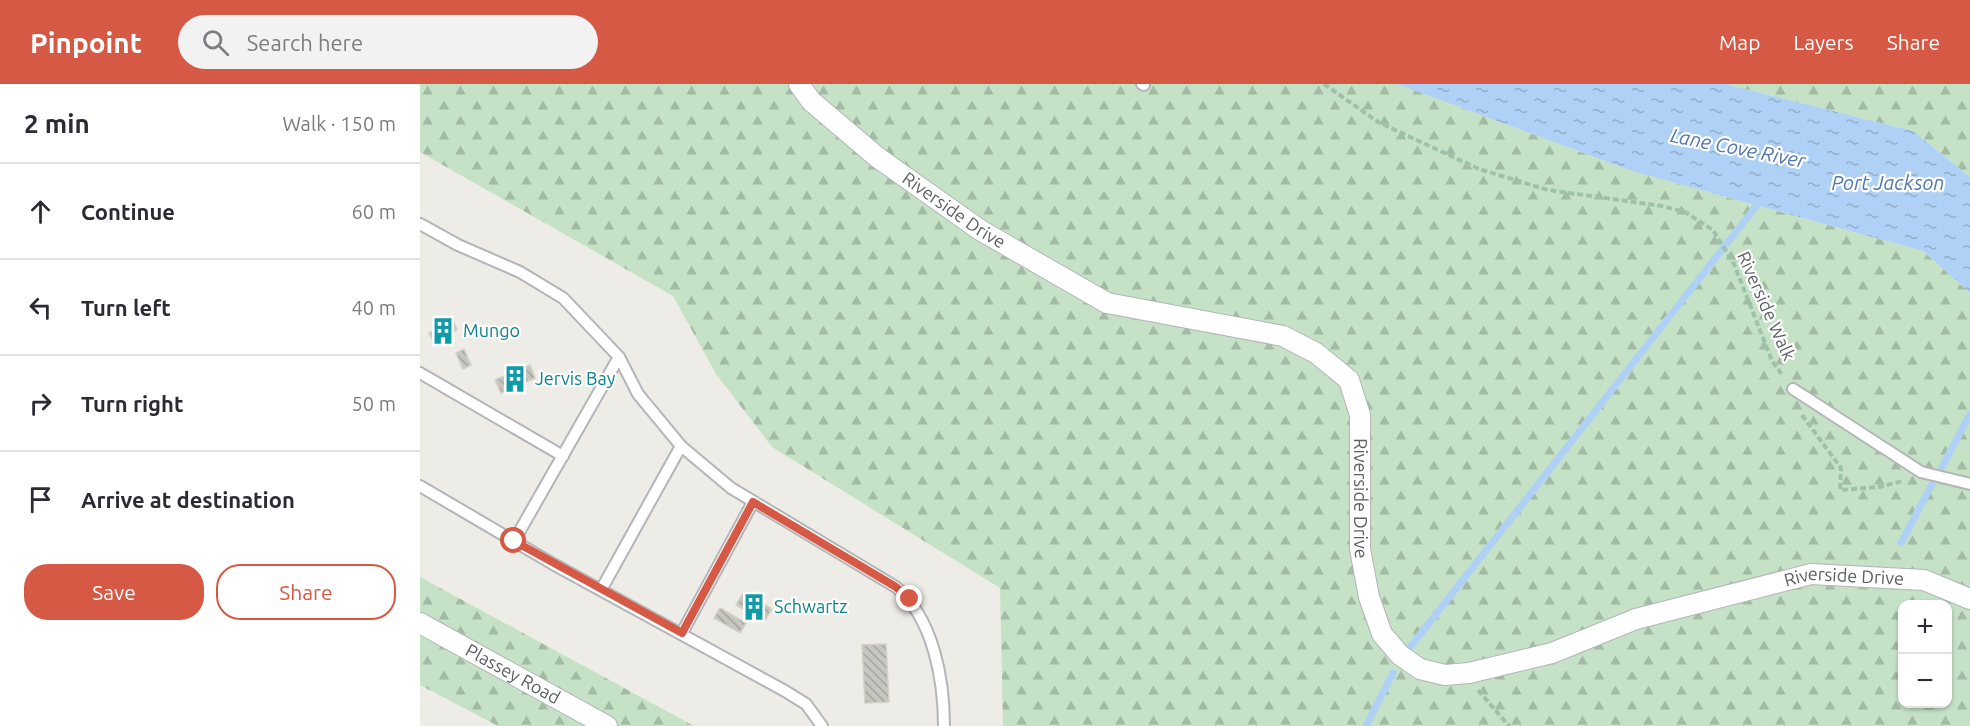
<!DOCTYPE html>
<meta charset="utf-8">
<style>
:root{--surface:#fff;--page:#f2f2f3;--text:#2b2b33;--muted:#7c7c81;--line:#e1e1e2;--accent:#d55944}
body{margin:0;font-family:Ubuntu,sans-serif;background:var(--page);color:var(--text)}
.controls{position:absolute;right:18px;bottom:18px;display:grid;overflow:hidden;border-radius:12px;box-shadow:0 2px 4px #0004}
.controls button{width:54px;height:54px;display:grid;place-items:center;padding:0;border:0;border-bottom:2px solid var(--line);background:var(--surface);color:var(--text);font:30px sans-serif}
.stop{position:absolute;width:18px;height:18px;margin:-14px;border:4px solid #d55944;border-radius:50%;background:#fff}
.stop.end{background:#d55944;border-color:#fff;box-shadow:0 2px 6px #0008}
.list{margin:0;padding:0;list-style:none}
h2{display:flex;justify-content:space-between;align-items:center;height:78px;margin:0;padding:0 24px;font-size:26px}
h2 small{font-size:20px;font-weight:400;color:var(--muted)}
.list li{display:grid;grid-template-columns:39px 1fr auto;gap:18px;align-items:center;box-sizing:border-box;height:96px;padding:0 24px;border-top:2px solid var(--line)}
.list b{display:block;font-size:22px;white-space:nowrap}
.list em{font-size:20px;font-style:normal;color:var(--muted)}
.actions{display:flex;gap:12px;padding:18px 24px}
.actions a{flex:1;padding:14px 0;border:2px solid var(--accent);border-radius:24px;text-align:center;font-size:21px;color:var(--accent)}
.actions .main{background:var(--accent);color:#fff}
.icon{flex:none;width:33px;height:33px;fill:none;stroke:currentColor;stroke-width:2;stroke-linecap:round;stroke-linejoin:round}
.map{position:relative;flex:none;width:1550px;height:642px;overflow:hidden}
header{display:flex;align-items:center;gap:36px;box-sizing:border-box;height:84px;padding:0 30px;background:var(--accent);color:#fff}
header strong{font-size:28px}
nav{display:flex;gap:33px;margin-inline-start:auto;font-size:21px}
.search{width:420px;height:54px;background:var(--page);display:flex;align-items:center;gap:15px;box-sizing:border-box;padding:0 21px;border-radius:33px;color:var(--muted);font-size:22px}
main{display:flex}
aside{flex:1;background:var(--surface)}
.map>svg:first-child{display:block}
.forest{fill:url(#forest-firs);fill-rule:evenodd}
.water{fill:url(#water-ripples)}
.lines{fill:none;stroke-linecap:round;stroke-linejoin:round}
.stream{stroke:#aed1f5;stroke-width:7}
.building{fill:url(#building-back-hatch);stroke:#d2cfc4;stroke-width:1.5}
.lane-casing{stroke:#b3b5b9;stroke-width:14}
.street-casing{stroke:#b3b5b9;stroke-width:22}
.path{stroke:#9ec1aa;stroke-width:4;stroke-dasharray:6 3;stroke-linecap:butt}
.lane{stroke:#fff;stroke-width:10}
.street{stroke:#fff;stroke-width:20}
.route{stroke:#d55944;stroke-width:8}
.labels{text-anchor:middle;stroke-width:4.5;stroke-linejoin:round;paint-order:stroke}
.street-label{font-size:18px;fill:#5d6064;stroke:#fff}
.culture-label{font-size:18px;fill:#0d838f;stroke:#fff;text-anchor:start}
.water-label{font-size:20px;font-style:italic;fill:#5077ae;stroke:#fff}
</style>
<header>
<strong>Pinpoint</strong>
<div class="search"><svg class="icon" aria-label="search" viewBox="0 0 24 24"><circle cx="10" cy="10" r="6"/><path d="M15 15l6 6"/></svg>Search here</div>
<nav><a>Map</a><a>Layers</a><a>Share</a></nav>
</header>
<main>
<aside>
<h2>2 min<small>Walk · 150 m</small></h2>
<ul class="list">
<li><svg class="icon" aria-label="ahead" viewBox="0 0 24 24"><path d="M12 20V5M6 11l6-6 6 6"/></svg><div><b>Continue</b></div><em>60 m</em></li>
<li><svg class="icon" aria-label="left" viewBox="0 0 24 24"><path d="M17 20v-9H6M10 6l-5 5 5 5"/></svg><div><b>Turn left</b></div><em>40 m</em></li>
<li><svg class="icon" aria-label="right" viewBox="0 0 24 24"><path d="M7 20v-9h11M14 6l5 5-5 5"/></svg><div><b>Turn right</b></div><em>50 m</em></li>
<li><svg class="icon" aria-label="arrive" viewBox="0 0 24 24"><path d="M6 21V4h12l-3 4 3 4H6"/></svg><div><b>Arrive at destination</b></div></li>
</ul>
<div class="actions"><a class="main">Save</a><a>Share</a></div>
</aside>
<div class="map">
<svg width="1550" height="642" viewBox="0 0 1550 642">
<defs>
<pattern id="forest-firs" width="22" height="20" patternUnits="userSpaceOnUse" patternTransform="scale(1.5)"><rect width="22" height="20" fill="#c5e2c7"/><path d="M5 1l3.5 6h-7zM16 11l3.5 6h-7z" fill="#a3bba5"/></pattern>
<pattern id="water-ripples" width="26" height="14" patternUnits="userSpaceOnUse" patternTransform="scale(1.5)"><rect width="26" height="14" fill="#aed1f5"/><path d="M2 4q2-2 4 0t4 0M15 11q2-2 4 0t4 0" fill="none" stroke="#91adca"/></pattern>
<pattern id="building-back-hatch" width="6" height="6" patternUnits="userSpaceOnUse" patternTransform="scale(1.5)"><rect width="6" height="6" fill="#c6c6c0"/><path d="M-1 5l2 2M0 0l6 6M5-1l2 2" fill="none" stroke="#a4a4a0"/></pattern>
</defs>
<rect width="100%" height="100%" fill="#eeece6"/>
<g class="forest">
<path d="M0,0H977L1212,87L1503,167L1550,209V642H583L580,504L352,363L296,290L253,212L0,68ZM1482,520H1528V620H1482Z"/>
<polygon points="1305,0 1550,0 1550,93 1493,47"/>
<polygon points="0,493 274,642 78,642 0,601"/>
</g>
<polygon class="water" points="977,0 1305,0 1493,47 1550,93 1550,209 1503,167 1212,87"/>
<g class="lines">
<g class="stream">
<polyline points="1522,383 1550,330"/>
<polyline points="1481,459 1512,400"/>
<polyline points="991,562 1341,116"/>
<polyline points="946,642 973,589"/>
</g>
</g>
<g class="building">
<polygon points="33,237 37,246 13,257 9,249"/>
<polygon points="44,265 51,281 43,285 36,269"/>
<polygon points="110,281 115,294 81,309 75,296"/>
<polygon points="324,508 352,525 344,538 316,521"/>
<polygon points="300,524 326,539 320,549 294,534"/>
<polygon points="466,560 469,618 445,619 442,561"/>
</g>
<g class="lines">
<defs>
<g id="lane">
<polyline points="722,0 724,1"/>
<path d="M0,140L38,161L100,188L143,214L199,273L218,310L261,362L311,404L476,503C513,534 524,595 524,642"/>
<polyline points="0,289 143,372"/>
<polyline points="1373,305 1501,388 1550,400"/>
<polyline points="0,402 133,480 365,607 386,620 402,642"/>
<polyline points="94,457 199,273"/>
<polyline points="181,506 261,362"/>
<polyline points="262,549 333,418"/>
</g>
<g id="street">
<path id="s1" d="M379,0L391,17L457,73L560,146L687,219L863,252L896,269L929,296L940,331V465L949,513L962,550L980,571L1000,585L1025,591L1049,589L1132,569L1216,535L1391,490L1504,496L1550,515"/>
<path id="s2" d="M0,539L187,642"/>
</g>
</defs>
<use href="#lane" class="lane-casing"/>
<use href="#street" class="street-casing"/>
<g class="path">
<polyline points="904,0 958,38 1059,85 1128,106 1242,122 1265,128 1293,146 1314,180 1352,277 1363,292"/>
<polyline points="1382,331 1421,384 1420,406 1459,403 1483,397"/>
<polyline points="1058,606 1089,642"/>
</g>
<use href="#lane" class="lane"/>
<use href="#street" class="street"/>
</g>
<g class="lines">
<polyline class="route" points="94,457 262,549 333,418 476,503 490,515"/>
</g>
<defs>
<symbol id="building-bare" viewBox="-9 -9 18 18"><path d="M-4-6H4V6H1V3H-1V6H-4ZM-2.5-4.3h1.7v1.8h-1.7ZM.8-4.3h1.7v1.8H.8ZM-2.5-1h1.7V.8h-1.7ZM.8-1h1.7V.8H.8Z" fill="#0f9aa8" stroke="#fff" stroke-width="2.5" paint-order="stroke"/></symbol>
</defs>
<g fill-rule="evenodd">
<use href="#building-bare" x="4" y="228" width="38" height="38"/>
<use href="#building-bare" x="76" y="276" width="38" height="38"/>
<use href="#building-bare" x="315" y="504" width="38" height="38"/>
</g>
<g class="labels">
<g class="street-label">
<text dy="6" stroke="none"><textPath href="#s1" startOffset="201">Riverside Drive</textPath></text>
<text transform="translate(1346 222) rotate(66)" y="6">Riverside Walk</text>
<text dy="6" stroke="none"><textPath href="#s1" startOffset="759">Riverside Drive</textPath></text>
<text dy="6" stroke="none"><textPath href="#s1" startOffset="1389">Riverside Drive</textPath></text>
<text dy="6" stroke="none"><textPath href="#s2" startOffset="106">Plassey Road</textPath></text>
</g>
<g class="culture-label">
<text x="43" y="253">Mungo</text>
<text x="115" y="301">Jervis Bay</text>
<text x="354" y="529">Schwartz</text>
</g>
<g class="water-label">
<text transform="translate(1318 64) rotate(11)" y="7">Lane Cove River</text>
<text x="1468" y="106">Port Jackson</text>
</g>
</g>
</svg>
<div class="controls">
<button>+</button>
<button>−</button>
</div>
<div class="stop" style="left:94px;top:457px"></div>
<div class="stop end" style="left:490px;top:515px"></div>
</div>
</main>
